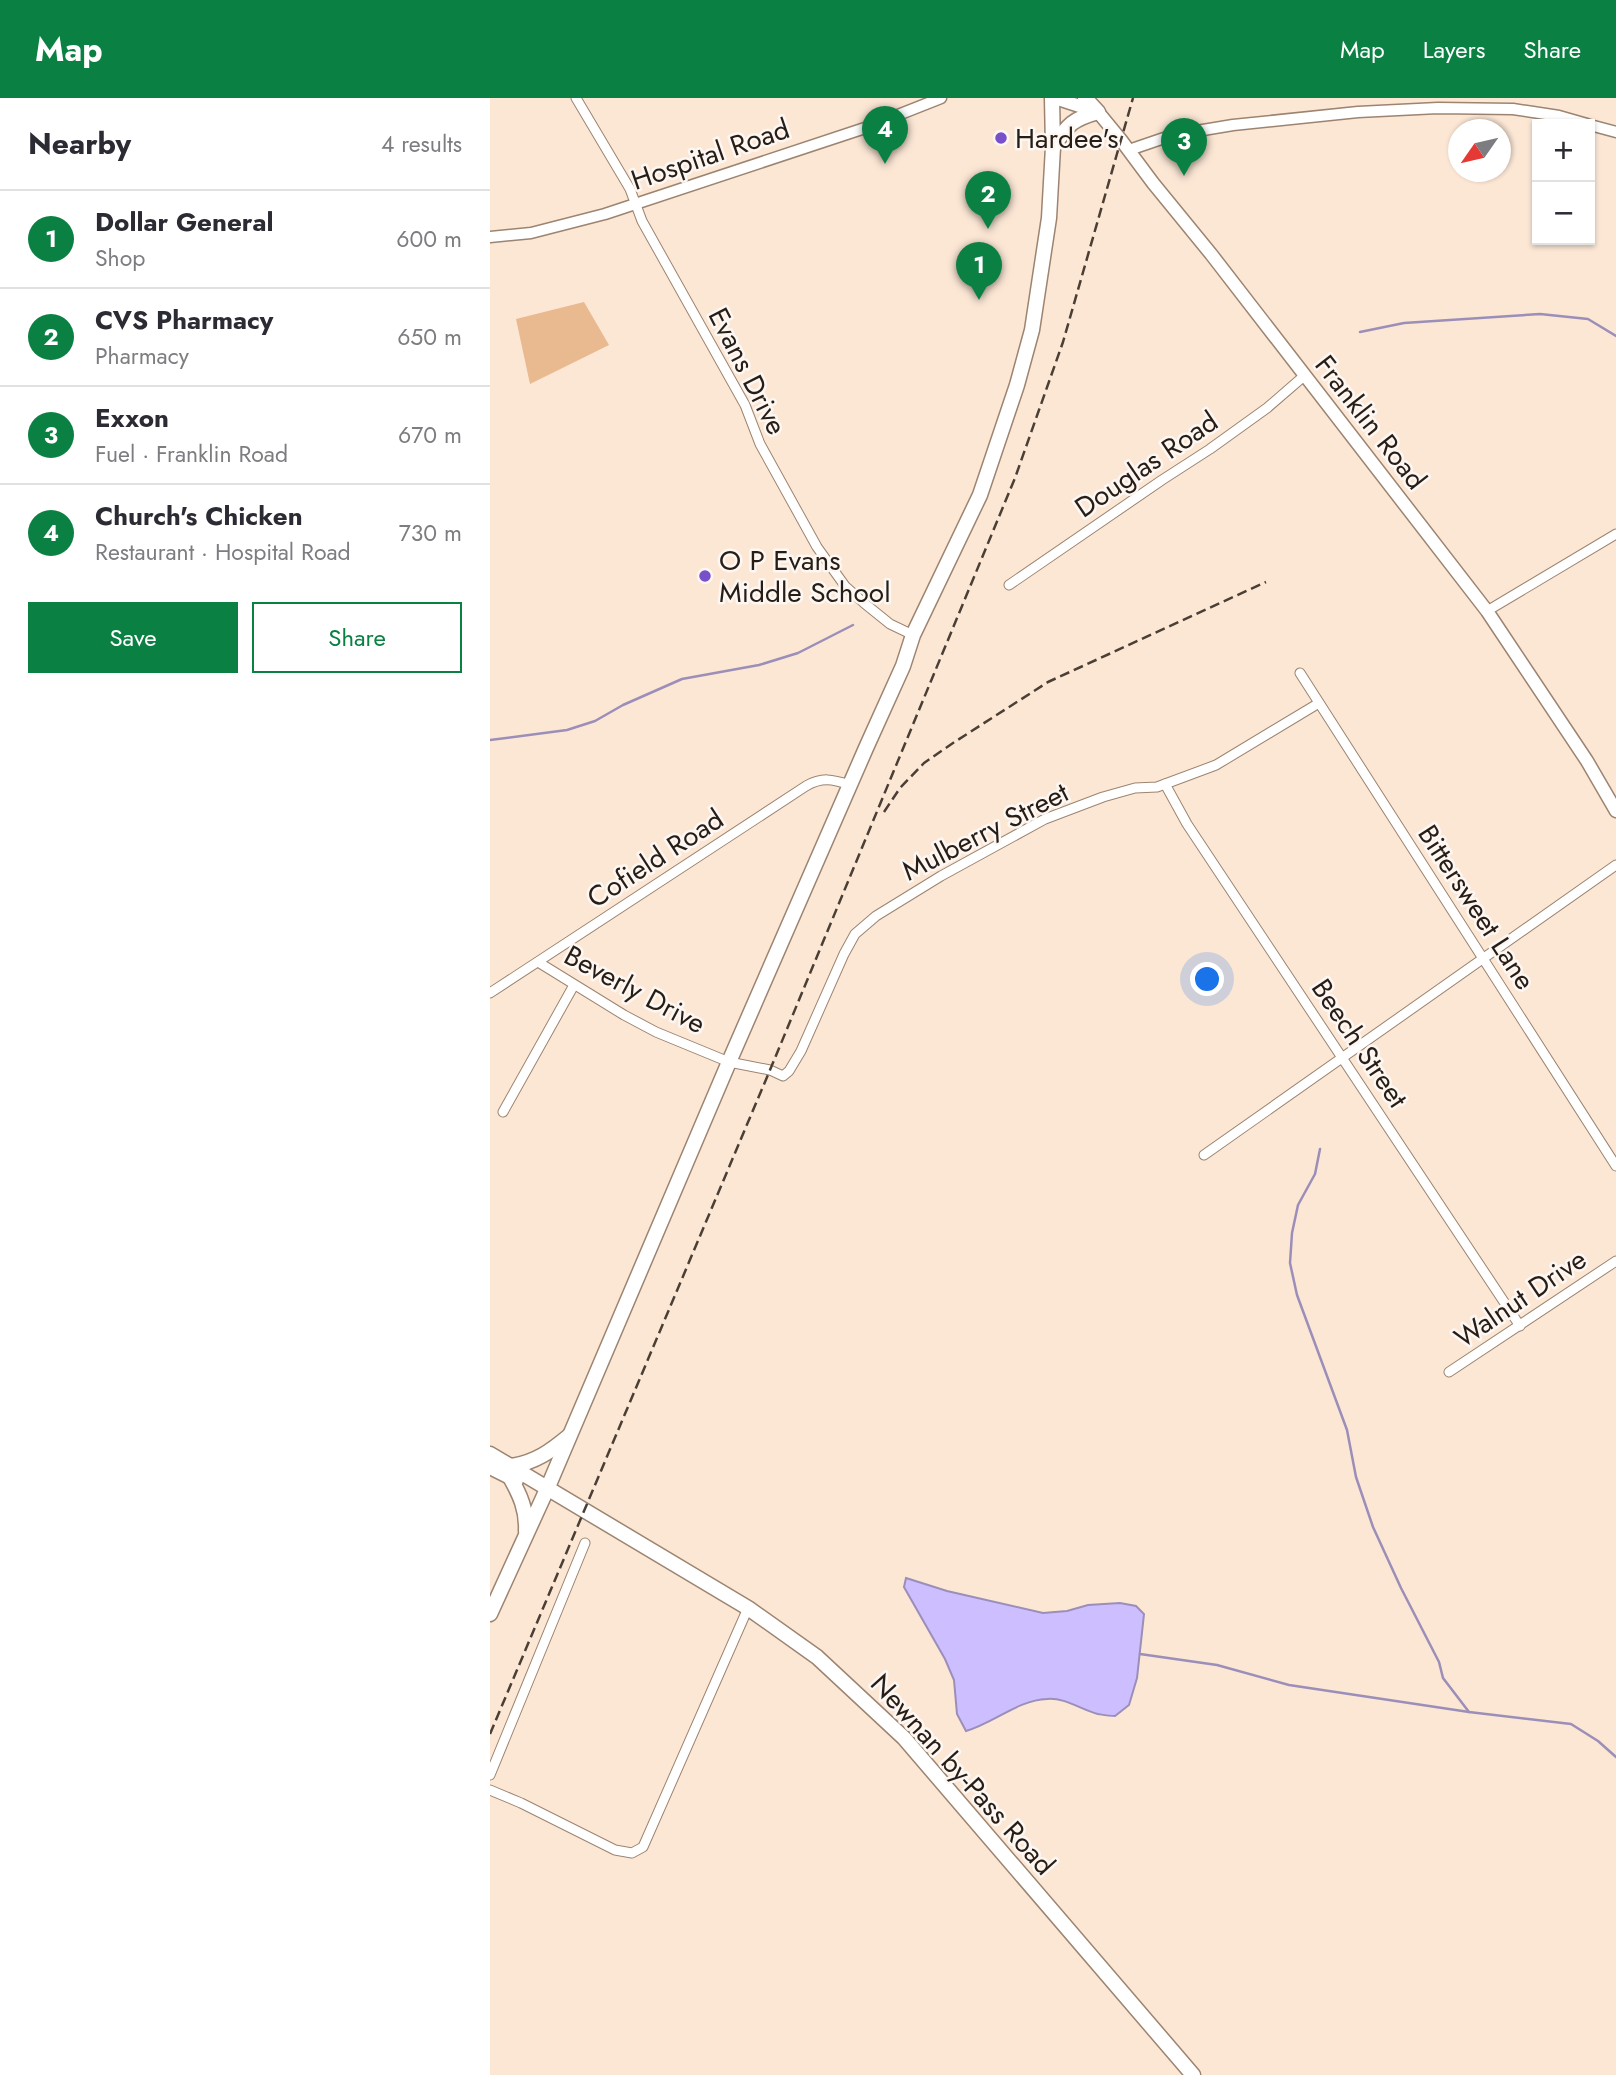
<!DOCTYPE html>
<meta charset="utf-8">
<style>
:root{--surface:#fff;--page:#f7f7f7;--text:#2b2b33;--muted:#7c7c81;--line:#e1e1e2;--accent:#0b8043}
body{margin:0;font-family:Jost,sans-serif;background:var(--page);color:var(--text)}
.controls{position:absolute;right:21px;top:21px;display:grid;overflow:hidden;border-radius:0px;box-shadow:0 2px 5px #0004}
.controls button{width:63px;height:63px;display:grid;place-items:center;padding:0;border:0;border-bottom:2px solid var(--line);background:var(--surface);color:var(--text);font:35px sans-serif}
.compass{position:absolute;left:958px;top:21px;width:63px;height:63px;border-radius:50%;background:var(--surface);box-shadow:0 2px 5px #0004;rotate:236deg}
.you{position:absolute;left:718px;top:882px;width:24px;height:24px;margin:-18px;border:5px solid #fff;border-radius:50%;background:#1a73e8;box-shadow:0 0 0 10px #1a73e833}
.badge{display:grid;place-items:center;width:46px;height:46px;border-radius:50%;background:var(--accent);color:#fff;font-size:23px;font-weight:700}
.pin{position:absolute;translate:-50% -58px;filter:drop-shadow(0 2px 4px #0008)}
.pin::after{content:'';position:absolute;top:37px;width:24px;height:21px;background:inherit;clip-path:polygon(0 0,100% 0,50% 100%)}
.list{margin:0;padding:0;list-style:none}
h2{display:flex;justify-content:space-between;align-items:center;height:91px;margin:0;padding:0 28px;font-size:30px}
h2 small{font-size:23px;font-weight:400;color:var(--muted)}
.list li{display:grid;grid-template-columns:46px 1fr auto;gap:21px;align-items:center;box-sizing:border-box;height:98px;padding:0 28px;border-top:2px solid var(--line)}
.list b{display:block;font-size:26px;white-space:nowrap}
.list p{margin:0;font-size:23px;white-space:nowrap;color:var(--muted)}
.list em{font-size:23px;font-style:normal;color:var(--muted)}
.actions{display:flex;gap:14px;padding:21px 28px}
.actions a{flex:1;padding:16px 0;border:2px solid var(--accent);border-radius:0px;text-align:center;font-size:24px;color:var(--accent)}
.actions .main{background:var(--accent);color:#fff}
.map{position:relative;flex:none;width:1126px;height:1977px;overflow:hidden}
header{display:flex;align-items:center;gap:42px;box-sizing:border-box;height:98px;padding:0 35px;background:var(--accent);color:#fff}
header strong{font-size:33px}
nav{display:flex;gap:38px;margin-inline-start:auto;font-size:24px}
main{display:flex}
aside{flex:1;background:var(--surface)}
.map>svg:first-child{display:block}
.green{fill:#e9b98f}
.water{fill:#cdbfff;stroke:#9b8eb9;stroke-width:2}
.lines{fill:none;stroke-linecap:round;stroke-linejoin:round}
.stream{stroke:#9b8eb9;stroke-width:2.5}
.minor-casing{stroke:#9c8470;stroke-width:11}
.tertiary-casing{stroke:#9c8470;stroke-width:13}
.secondary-casing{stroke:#9c8470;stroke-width:15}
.primary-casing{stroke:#9c8470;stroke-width:17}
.minor{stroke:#fff;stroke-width:9}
.tertiary{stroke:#fff;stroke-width:10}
.secondary{stroke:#fff;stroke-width:12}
.primary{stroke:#fff;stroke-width:14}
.rail{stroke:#4b3f35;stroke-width:2.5;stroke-dasharray:10 5;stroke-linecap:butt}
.poi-dot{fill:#7850c9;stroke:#fdf7f3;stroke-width:2.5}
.labels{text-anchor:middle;stroke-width:5;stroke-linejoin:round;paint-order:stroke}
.poi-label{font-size:28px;fill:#271d15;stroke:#fdf7f3;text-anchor:start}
.street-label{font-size:28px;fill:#271d15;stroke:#fdf7f3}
</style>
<header>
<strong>Map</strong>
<nav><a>Map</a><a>Layers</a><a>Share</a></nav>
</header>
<main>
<aside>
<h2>Nearby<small>4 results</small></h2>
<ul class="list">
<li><span class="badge">1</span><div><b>Dollar General</b><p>Shop</p></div><em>600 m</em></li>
<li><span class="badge">2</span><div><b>CVS Pharmacy</b><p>Pharmacy</p></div><em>650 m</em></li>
<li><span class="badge">3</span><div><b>Exxon</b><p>Fuel · Franklin Road</p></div><em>670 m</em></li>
<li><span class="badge">4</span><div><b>Church's Chicken</b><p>Restaurant · Hospital Road</p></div><em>730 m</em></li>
</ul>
<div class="actions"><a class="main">Save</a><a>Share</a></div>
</aside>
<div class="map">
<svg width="1126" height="1977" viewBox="0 0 1126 1977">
<rect width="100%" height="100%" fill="#fce7d5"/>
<polygon class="green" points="94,204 119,247 40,286 26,221"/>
<path class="water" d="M416,1480L457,1493L553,1515L577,1513L598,1507L630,1505L646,1508L654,1516L647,1580L639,1607L625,1618C619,1618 614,1617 608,1616C592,1612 574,1599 557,1601C528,1602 504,1625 476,1633L467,1616L464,1582L455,1561L414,1489Z"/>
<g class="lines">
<g class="stream">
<polyline points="870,234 914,225 1050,216 1098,221 1126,238"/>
<polyline points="0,642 77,632 105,623 133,607 192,581 269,567 308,555 363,527"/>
<polyline points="830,1051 825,1076 808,1107 802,1135 800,1165 807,1197 857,1332 866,1379 883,1429 911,1490 949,1564 953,1580 979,1614"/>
<polyline points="650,1556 727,1567 799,1587 979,1614 1081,1626 1108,1643 1126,1659"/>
</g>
<defs>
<g id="minor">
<polyline points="86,0 140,91 152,123 255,307 270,346 327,449 355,488 374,505 400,526 423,537"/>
<polyline points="519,487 672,382 720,351 777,310 814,278"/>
<polyline points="997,513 1126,436"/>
<polyline points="810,575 1126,1068"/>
<polyline points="675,686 697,726 1030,1228"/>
<polyline points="48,864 134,917 166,934 239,964 280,972 293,978 299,973 311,953 354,856 365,836 386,818 451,778 555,721 613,699 645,690 667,689 726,667 829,605"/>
<path d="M0,895L316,688C332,679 342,681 360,687"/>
<polyline points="13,1014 84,887"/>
<polyline points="714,1057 1126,767"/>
<polyline points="959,1274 1126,1163"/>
<polyline points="0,1677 95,1445"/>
<polyline points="0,1692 31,1705 125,1752 142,1755 153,1749 258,1510"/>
</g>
<g id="tertiary">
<polyline points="1100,27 1126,34"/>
<polyline points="639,52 683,37 743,27 868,14 948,10 1023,11 1069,18 1097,26"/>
<polyline points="0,139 41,135 115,116 375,30 451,0"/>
</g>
<polyline id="secondary" points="565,0 608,14 631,42 663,85 721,156 997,513 1097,663 1126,713"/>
<g id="primary">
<path d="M564,48C578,26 583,21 608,14L595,0"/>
<polyline points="0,1356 258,1510 327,1559 414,1640 703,1977"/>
<path d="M22,1368C46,1364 61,1353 79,1338"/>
<polyline points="0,1369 26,1382"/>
<path d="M20,1379C30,1397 37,1412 36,1433"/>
<polyline points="0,1516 58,1389 239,964 376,650 413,568 423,537 490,397 527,287 542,232 559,120 563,49 562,0"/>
</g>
</defs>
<use href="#minor" class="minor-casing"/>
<use href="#tertiary" class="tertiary-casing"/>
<use href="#secondary" class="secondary-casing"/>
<use href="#primary" class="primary-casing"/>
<use href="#minor" class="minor"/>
<use href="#tertiary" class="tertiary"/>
<use href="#secondary" class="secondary"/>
<use href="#primary" class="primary"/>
<g class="rail">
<polyline points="394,714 410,690 434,665 463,645 558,584 776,484"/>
<polyline points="0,1636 280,972 525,380 573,244 643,0"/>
</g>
</g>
<g class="poi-dot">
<circle cx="511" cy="40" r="7"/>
<circle cx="215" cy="478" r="7"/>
</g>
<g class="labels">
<g class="poi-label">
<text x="525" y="50">Hardee's</text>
<text x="229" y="472">O P Evans<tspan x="229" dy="32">Middle School</tspan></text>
</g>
<g class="street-label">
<text transform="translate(220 56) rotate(-19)" y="10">Hospital Road</text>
<text transform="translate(258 273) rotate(63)" y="10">Evans Drive</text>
<text transform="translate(881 324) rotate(52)" y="10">Franklin Road</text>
<text transform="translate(656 366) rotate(-34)" y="10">Douglas Road</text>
<text transform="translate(495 733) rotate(-27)" y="10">Mulberry Street</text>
<text transform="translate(165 760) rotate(-33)" y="10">Cofield Road</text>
<text transform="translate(987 809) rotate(57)" y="10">Bittersweet Lane</text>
<text transform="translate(145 891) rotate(28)" y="10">Beverly Drive</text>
<text transform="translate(870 945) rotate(56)" y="10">Beech Street</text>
<text transform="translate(1030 1200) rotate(-34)" y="10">Walnut Drive</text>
<text transform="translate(473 1676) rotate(48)" y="10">Newnan by-Pass Road</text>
</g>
</g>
</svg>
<div class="controls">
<button>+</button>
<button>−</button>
</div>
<svg class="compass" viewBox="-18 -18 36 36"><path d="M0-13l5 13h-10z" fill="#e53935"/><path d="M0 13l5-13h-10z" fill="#7c7c81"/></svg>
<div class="you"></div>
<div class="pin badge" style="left:489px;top:202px">1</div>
<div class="pin badge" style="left:498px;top:131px">2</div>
<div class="pin badge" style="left:694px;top:78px">3</div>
<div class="pin badge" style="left:395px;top:66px">4</div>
</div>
</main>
